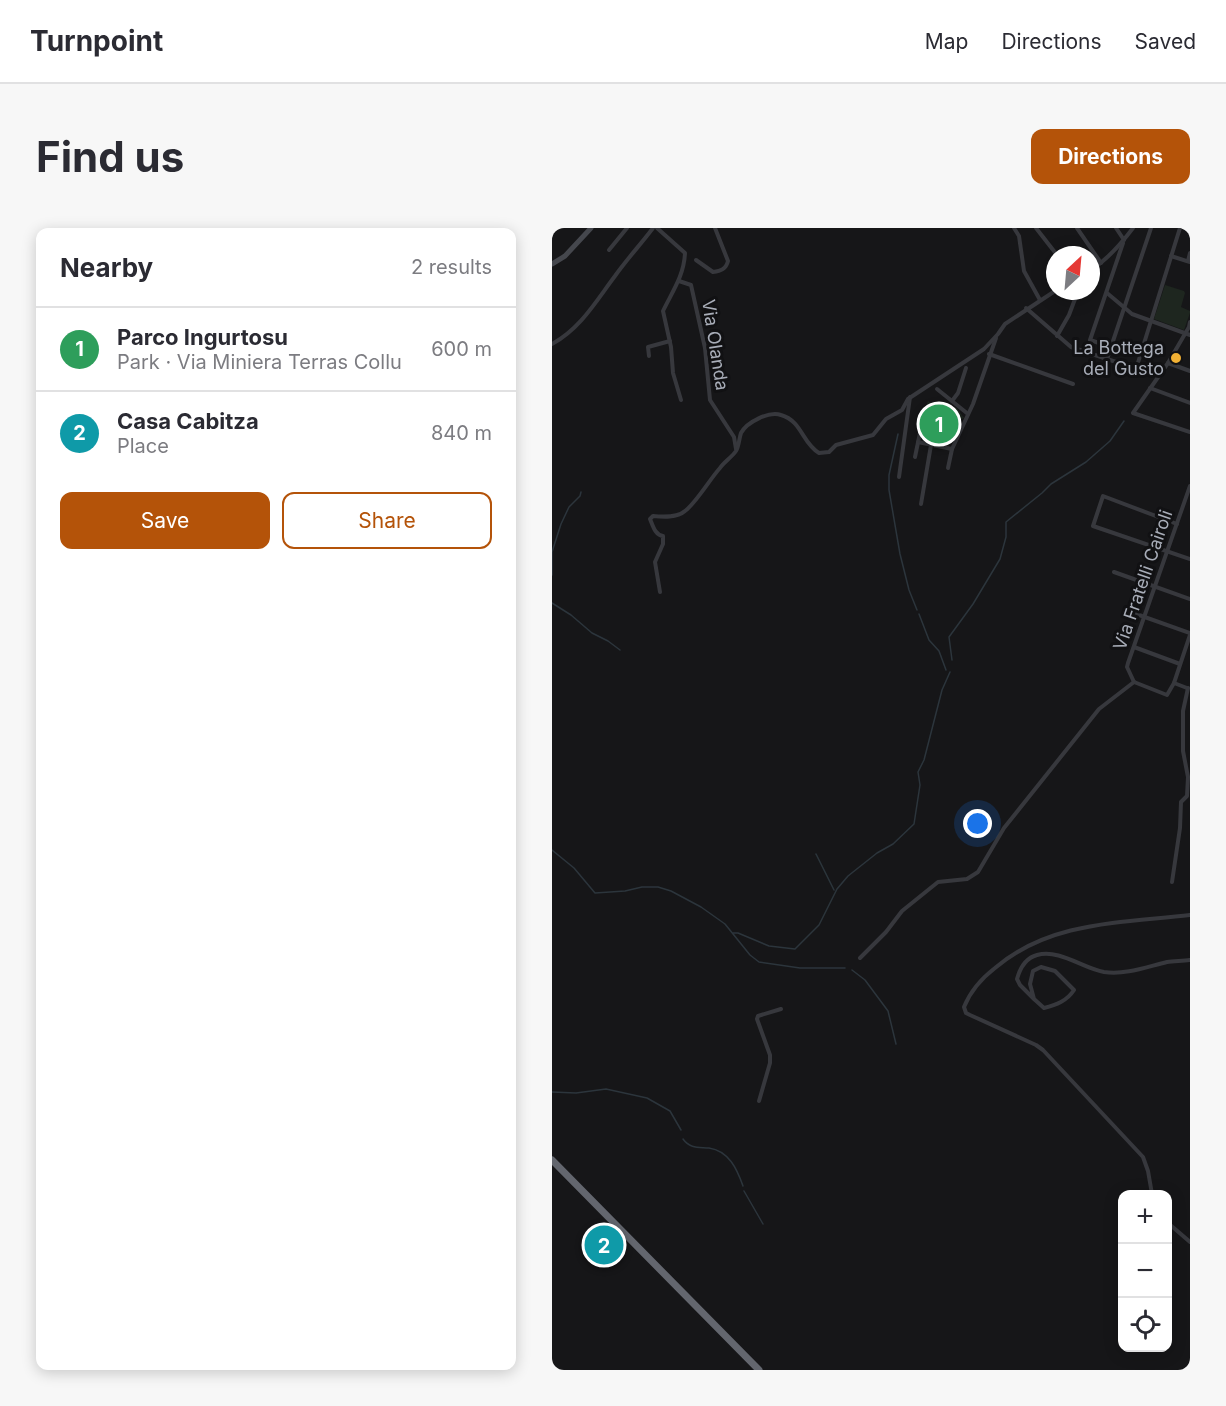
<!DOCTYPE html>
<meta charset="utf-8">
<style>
:root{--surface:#fff;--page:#f7f7f7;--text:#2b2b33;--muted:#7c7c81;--line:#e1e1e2;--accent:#b45309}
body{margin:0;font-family:Inter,sans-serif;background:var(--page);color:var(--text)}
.controls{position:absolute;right:18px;bottom:18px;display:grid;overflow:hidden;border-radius:12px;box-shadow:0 3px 15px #0003}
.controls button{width:54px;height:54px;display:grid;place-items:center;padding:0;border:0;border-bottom:2px solid var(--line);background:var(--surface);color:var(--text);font:30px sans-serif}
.compass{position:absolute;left:494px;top:18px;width:54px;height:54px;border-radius:50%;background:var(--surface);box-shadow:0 3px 15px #0003;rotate:26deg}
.you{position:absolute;left:426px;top:596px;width:21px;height:21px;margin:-15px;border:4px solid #fff;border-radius:50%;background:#1a73e8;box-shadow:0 0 0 9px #1a73e833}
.badge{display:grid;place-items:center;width:39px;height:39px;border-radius:50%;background:var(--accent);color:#fff;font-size:20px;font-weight:700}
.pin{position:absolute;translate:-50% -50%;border:3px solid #fff;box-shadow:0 2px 6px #0006}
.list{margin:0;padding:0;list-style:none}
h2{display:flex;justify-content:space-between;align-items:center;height:78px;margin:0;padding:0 24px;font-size:26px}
h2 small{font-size:20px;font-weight:400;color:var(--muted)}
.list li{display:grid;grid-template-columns:39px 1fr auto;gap:18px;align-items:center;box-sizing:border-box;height:84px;padding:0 24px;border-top:2px solid var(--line)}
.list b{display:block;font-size:22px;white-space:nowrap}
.list p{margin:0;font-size:20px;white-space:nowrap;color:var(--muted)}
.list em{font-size:20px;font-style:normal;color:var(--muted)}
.actions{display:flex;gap:12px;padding:18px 24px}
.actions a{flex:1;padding:14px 0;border:2px solid var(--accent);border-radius:12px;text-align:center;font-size:21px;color:var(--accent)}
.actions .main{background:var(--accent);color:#fff}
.icon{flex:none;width:33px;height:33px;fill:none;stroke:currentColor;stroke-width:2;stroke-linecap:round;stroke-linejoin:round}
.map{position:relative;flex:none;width:638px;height:1142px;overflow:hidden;border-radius:12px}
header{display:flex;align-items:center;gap:36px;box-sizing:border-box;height:84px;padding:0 30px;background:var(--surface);border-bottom:2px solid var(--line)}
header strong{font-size:28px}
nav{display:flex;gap:33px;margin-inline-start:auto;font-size:21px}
.intro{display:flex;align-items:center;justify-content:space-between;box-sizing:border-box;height:144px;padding:0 36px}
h1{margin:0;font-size:42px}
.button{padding:15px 27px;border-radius:12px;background:var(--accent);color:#fff;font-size:21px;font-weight:700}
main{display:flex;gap:36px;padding:0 36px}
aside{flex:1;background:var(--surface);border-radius:12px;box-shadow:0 3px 15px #0003}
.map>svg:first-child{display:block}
.green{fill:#1e261f}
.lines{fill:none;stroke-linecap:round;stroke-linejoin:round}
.stream{stroke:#2c353c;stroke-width:1.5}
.street{stroke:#37383d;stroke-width:4}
.secondary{stroke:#45474d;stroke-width:5}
.highway{stroke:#63666e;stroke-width:7}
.poi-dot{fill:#f2b134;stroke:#111113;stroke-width:2}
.labels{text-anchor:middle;stroke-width:6;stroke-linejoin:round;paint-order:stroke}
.street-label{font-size:18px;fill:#a8adb8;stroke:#111113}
.poi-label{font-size:18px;fill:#a8adb8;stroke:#111113;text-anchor:end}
</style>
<header>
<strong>Turnpoint</strong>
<nav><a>Map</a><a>Directions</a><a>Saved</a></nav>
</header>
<div class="intro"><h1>Find us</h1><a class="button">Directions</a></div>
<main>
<aside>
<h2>Nearby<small>2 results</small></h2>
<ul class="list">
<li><span class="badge" style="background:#2e9e5b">1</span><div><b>Parco Ingurtosu</b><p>Park · Via Miniera Terras Collu</p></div><em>600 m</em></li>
<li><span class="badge" style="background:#0f9aa8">2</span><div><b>Casa Cabitza</b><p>Place</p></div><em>840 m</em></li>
</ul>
<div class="actions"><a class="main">Save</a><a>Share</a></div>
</aside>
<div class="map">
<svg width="638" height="1142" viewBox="0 0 638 1142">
<rect width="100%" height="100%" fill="#161618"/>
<g class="green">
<polygon points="613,57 632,63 633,65 629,79 638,83 638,85 632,102 602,91"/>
<polygon points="376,173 393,188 399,186 404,179 412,190 406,193 397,216 394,217 388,214 390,211 390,202 383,204 377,201 370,203 370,191"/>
</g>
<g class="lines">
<g class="stream">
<polyline points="346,206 337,247 337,262 348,326 357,362 365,382"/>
<polyline points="0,347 0,324 9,296 17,279 28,268 29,264"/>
<polyline points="0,375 19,387 40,405 56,413 68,422"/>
<polyline points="367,386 377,412 387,423 394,442"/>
<polyline points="400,432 397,409 421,376 448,331 454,309 454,294 490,265 499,256 534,234 558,213 572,193"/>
<polyline points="0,622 22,640 43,665 73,663 90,659 106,659 119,663 149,679 173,696 198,727 207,734 248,740 293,740"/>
<polyline points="264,626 282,662"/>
<polyline points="181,705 186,705 217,718 243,721 267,697 285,661 296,648 325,625 341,616 362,596 368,557 366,544 372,532 390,462 398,444"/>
<polyline points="300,742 313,752 336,783 344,816"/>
<polyline points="0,864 24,865 54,861 95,870 118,883 129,902"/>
<path d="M131,911C138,921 147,919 157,920C177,923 185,941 191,958"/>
<polyline points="192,963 211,996"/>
</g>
<g class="street">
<polyline points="0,0 1,0"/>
<path d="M105,0L133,25C132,48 120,64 111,83L119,119L121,145L129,172"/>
<polyline points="462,0 467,8 472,43 488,72"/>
<polyline points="484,0 505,27"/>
<polyline points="525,0 549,35"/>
<polyline points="564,0 572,12"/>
<polyline points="57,22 75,0"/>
<polyline points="619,28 638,34"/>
<path d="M144,32L161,44C169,43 174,41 176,33L163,0"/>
<polyline points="636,33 638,25"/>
<path d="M539,42C556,31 569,16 581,0"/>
<polyline points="127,53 139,57 153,120 158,172 182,209 184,221"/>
<polyline points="555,65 580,86 638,107"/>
<polyline points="474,80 519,119 606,148"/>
<polyline points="638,94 637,99 616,135 581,185 638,204"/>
<polyline points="505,108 517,87 526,63"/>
<path d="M0,116C29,100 44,73 63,48C75,31 89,16 101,0"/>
<polyline points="559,119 538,112 571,15"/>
<polyline points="437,126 521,156"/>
<polyline points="97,128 96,119 118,113"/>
<polyline points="555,131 599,0"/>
<polyline points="616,135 638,143"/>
<polyline points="584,141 628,0"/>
<polyline points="598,160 638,175"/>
<polyline points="385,161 416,186"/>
<polyline points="400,173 406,165 414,140"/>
<polyline points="366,214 400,221"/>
<polyline points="363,229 369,200"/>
<polyline points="396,240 400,221 421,176 444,110"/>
<polyline points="347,249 358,169"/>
<polyline points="369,276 379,217"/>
<polyline points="625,296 551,268 541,298 638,331"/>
<polyline points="562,344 638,371"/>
<path d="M108,364L103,334L111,316V308C103,307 101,298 98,291L101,288C111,289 125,290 133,283C144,275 158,251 168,240C172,234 180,229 184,223C187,218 187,211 189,205C195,194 217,183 229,187C250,193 250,215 267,225L277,224L284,217L321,207L334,191L350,182L356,171L432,121L446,106L453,96L503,63"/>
<polyline points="573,382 638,405"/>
<polyline points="582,419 628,436"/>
<polyline points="582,454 575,439 576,435 638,258"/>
<polyline points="582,454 615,467 622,455 638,407"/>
<polyline points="622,455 635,460"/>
<polyline points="620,654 628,600 629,574 635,568 636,549 631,523 631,483 636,460"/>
<polyline points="308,730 334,704 350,683 386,654 415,651 426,644 452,600 547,481 582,454"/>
<path d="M482,771L492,780C504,777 515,773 522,762L503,743L489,739L481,743L478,756L482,771L468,757L465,751C468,740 474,730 485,727C508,721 530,740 552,744C574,747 594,739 615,734C622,733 630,733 638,732"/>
<polyline points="207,873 218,835 218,827 205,791 206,788 229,781"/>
<path d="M600,966L596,943L591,929L491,822L484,817L418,787L414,785L412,779C418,764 430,750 443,740C498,693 569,695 638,687"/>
<polyline points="616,995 638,1014"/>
</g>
<polyline class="secondary" points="0,36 13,28 39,0"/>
<polyline class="highway" points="0,932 207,1142"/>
</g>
<circle class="poi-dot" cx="624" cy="130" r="6"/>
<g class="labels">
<g class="street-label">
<text transform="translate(163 117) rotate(81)" y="6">Via Olanda</text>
<text transform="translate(591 352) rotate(-71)" y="6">Via Fratelli Cairoli</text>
</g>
<g class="poi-label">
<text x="612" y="126">La Bottega<tspan x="612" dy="21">del Gusto</tspan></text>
</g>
</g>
</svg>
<div class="controls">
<button>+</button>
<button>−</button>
<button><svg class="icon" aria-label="locate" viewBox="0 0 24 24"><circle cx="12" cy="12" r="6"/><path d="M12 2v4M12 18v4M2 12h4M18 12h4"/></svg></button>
</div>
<svg class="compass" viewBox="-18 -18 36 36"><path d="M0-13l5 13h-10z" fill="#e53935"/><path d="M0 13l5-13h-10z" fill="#7c7c81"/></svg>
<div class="you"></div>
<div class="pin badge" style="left:387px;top:196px;background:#2e9e5b">1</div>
<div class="pin badge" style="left:52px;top:1017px;background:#0f9aa8">2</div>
</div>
</main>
